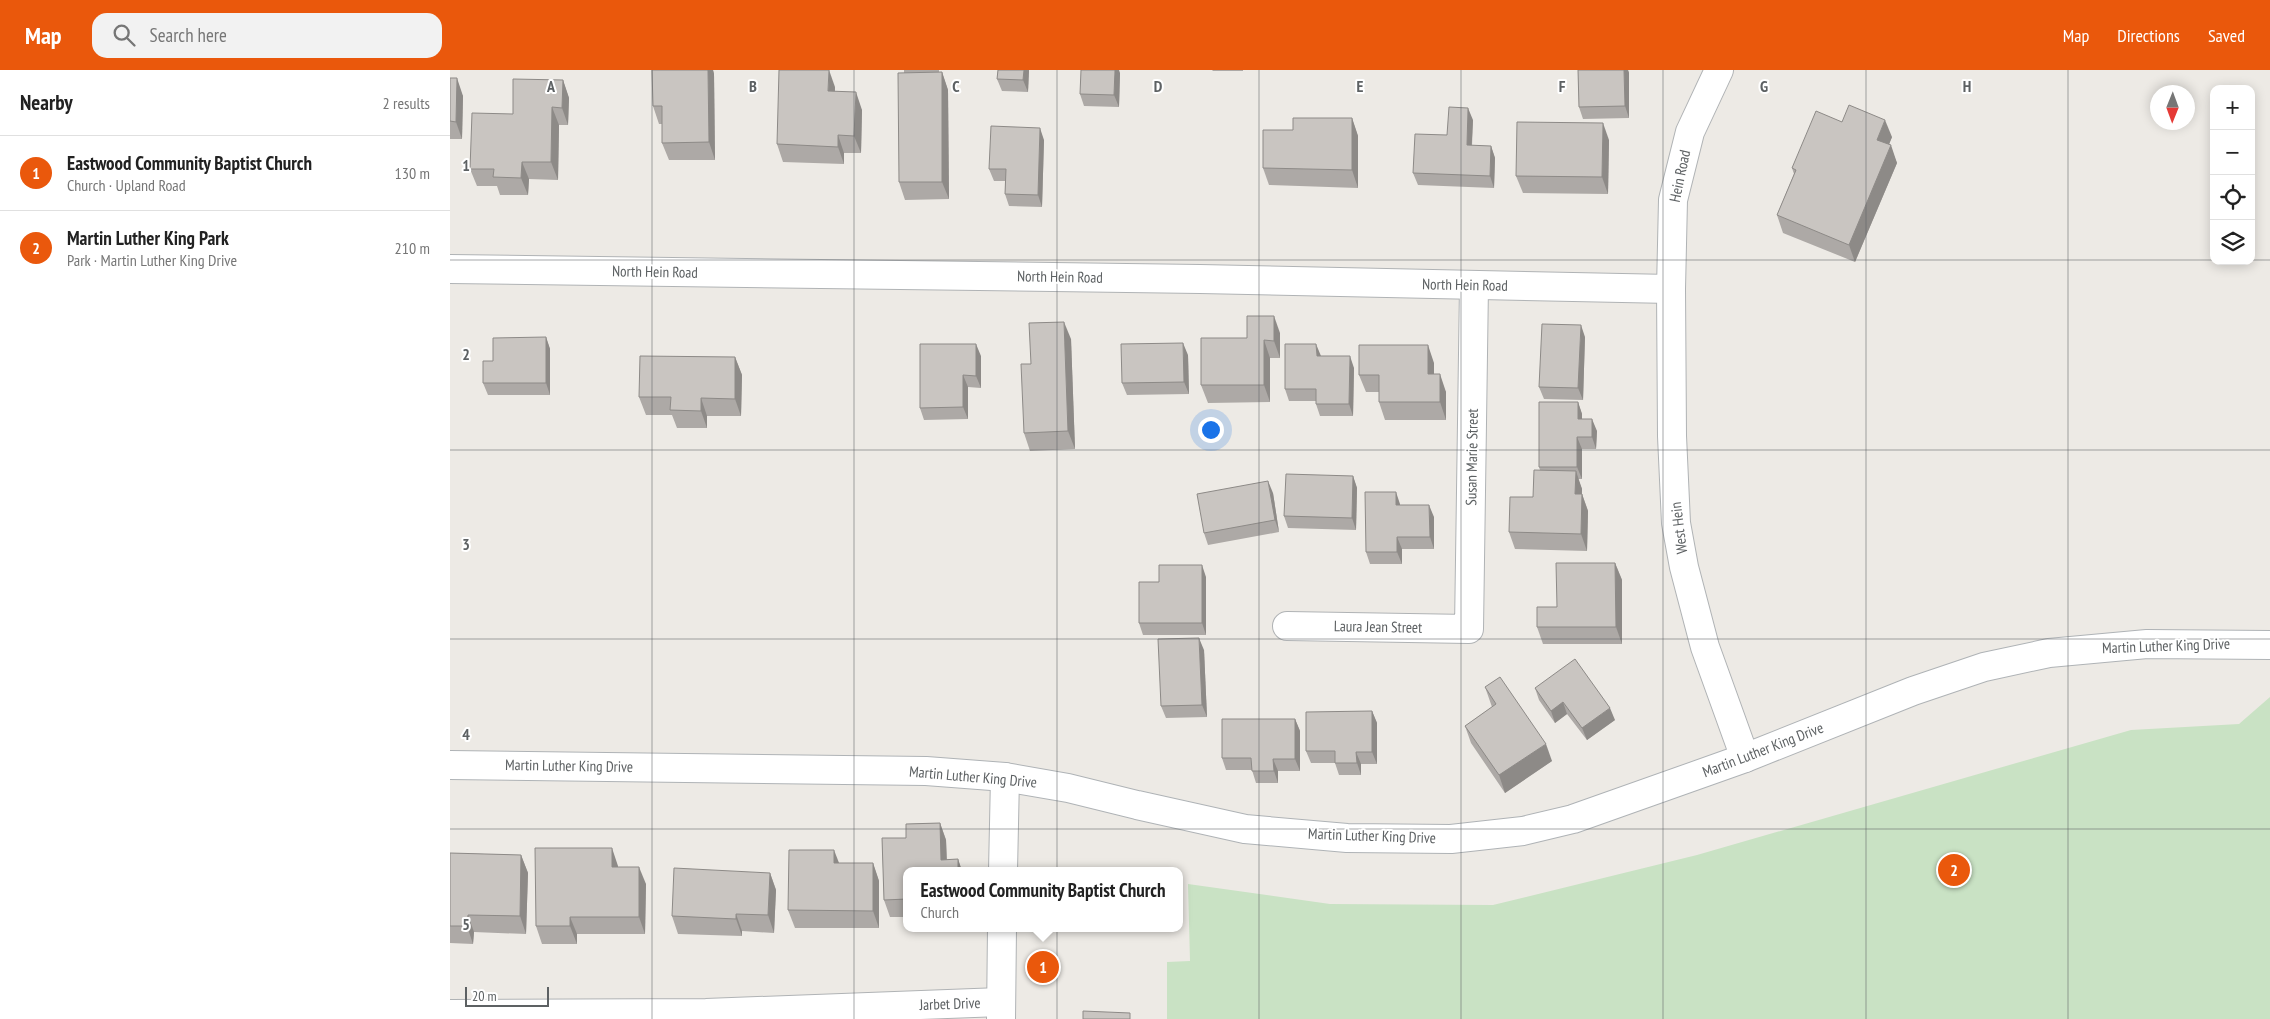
<!DOCTYPE html>
<meta charset="utf-8">
<style>
:root{--surface:#fff;--page:#f2f2f2;--text:#222;--muted:#767676;--line:#e0e0e0;--accent:#ea580c}
body{margin:0;font-family:"PT Sans Narrow",sans-serif;background:var(--page);color:var(--text)}
.controls{position:absolute;right:15px;top:15px;display:grid;overflow:hidden;border-radius:10px;box-shadow:0 2px 12px #0003}
.controls button{width:45px;height:45px;display:grid;place-items:center;padding:0;border:0;border-bottom:1px solid var(--line);background:var(--surface);color:var(--text);font:25px sans-serif}
.compass{position:absolute;left:1700px;top:15px;width:45px;height:45px;border-radius:50%;background:var(--surface);box-shadow:0 2px 12px #0003;rotate:181deg}
.scale{position:absolute;left:15px;bottom:12px;width:84px;box-sizing:border-box;padding-left:5px;border:2px solid #5d6163;border-top:0;font-size:14px;line-height:18px;white-space:nowrap;color:#5d6163;-webkit-text-stroke:4px #fff;paint-order:stroke}
.you{position:absolute;left:760px;top:359px;width:18px;height:18px;margin:-12px;border:4px solid #fff;border-radius:50%;background:#1a73e8;box-shadow:0 0 0 8px #1a73e833}
.badge{display:grid;place-items:center;width:32px;height:32px;border-radius:50%;background:var(--accent);color:#fff;font-size:16px;font-weight:700}
.pin{position:absolute;translate:-50% -50%;border:2px solid #fff;box-shadow:0 1px 5px #0006}
.popup{position:absolute;left:453px;top:797px;width:280px;height:65px;box-sizing:border-box;display:grid;place-content:center;border-radius:10px;background:var(--surface);filter:drop-shadow(0 1px 4px #0005);font-size:16px;white-space:nowrap;color:var(--muted)}
.popup b{font-size:19px;color:var(--text)}
.popup::after{content:'';position:absolute;left:50%;top:100%;margin-left:-10px;border:10px solid transparent;border-top-color:var(--surface)}
.list{margin:0;padding:0;list-style:none}
h2{display:flex;justify-content:space-between;align-items:center;height:65px;margin:0;padding:0 20px;font-size:21px}
h2 small{font-size:16px;font-weight:400;color:var(--muted)}
.list li{display:grid;grid-template-columns:32px 1fr auto;gap:15px;align-items:center;box-sizing:border-box;height:75px;padding:0 20px;border-top:1px solid var(--line)}
.list b{display:block;font-size:19px;white-space:nowrap}
.list p{margin:0;font-size:16px;white-space:nowrap;color:var(--muted)}
.list em{font-size:16px;font-style:normal;color:var(--muted)}
.icon{flex:none;width:28px;height:28px;fill:none;stroke:currentColor;stroke-width:2;stroke-linecap:round;stroke-linejoin:round}
.map{position:relative;flex:none;width:1820px;height:949px;overflow:hidden}
header{display:flex;align-items:center;gap:30px;box-sizing:border-box;height:70px;padding:0 25px;background:var(--accent);color:#fff}
header strong{font-size:24px}
nav{display:flex;gap:28px;margin-inline-start:auto;font-size:18px}
.search{width:350px;height:45px;background:var(--page);display:flex;align-items:center;gap:12px;box-sizing:border-box;padding:0 18px;border-radius:15px;color:var(--muted);font-size:19px}
main{display:flex}
aside{flex:1;background:var(--surface)}
.map>svg:first-child{display:block}
.green{fill:#c9e2c4}
.lines{fill:none;stroke-linecap:round;stroke-linejoin:round}
.minor-casing{stroke:#b0b3b5;stroke-width:30}
.tertiary-casing{stroke:#b0b3b5;stroke-width:30}
.secondary-casing{stroke:#afb3b6;stroke-width:30}
.minor{stroke:#fff;stroke-width:28}
.tertiary{stroke:#fff;stroke-width:28}
.secondary{stroke:#fff;stroke-width:28}
.wall{fill:#ada9a6}
.shaded-wall{fill:#8d8a87}
.building{fill:#c9c5c1;stroke:#8d8a87}
.grid{fill:none;stroke:#5d6163;stroke-width:1;stroke-opacity:0.55}
.labels{text-anchor:middle;stroke-width:4;stroke-linejoin:round;paint-order:stroke}
.street-label{font-size:15px;fill:#5d6163;stroke:#fff}
.grid-label{font-size:16px;text-anchor:middle;font-weight:bold;fill:#5d6163;stroke:#fff;stroke-width:4;stroke-linejoin:round;paint-order:stroke}
</style>
<header>
<strong>Map</strong>
<div class="search"><svg class="icon" aria-label="search" viewBox="0 0 24 24"><circle cx="10" cy="10" r="6"/><path d="M15 15l6 6"/></svg>Search here</div>
<nav><a>Map</a><a>Directions</a><a>Saved</a></nav>
</header>
<main>
<aside>
<h2>Nearby<small>2 results</small></h2>
<ul class="list">
<li><span class="badge">1</span><div><b>Eastwood Community Baptist Church</b><p>Church · Upland Road</p></div><em>130 m</em></li>
<li><span class="badge">2</span><div><b>Martin Luther King Park</b><p>Park · Martin Luther King Drive</p></div><em>210 m</em></li>
</ul>
</aside>
<div class="map">
<svg width="1820" height="949" viewBox="0 0 1820 949">
<rect width="100%" height="100%" fill="#edeae5"/>
<polygon class="green" points="1820,627 1820,949 717,949 717,892 740,891 738,814 880,834 1043,835 1247,785 1681,660 1789,654"/>
<g class="lines">
<defs>
<g id="minor">
<polyline points="1269,0 1240,62 1223,130 1221,219 1222,366 1226,453 1234,497 1255,577 1295,688"/>
<polyline points="0,199 750,209 1221,219"/>
<polyline points="837,556 1019,559 1024,215"/>
<polyline points="0,944 256,943 551,932"/>
</g>
<g id="tertiary">
<polyline points="553,801 555,707"/>
<polyline points="551,949 552,858"/>
</g>
<polyline id="secondary" points="0,695 476,701 555,707 618,718 687,735 795,759 897,768 1001,769 1073,761 1123,749 1295,688 1463,621 1534,597 1599,583 1697,574 1820,575"/>
</defs>
<use href="#minor" class="minor-casing"/>
<use href="#tertiary" class="tertiary-casing"/>
<use href="#secondary" class="secondary-casing"/>
<use href="#minor" class="minor"/>
<use href="#tertiary" class="tertiary"/>
<use href="#secondary" class="secondary"/>
</g>
<g class="wall">
<polygon points="202,0 263,0 264,4 265,90 219,90 212,73 212,54 209,54 203,36"/>
<polygon points="454,0 489,0 489,2 492,2 498,20 499,129 455,130 449,112 454,3"/>
<polygon points="548,0 579,0 578,22 552,21 547,9"/>
<polygon points="762,0 793,0 793,1 763,1"/>
<polygon points="1128,0 1178,0 1179,3 1179,48 1133,49 1129,37"/>
<polygon points="670,3 669,37 634,36 630,24"/>
<polygon points="0,8 13,26 12,69 0,69"/>
<polygon points="113,10 119,28 118,55 109,55 108,110 79,109 78,125 50,125 47,116 27,116 20,99 63,44"/>
<polygon points="385,17 385,22 412,40 411,83 394,83 394,94 333,92 327,74"/>
<polygon points="902,48 908,66 908,118 819,115 813,98 843,60"/>
<polygon points="1023,50 1022,76 1041,76 1045,88 1044,118 968,115 963,103 997,65"/>
<polygon points="1392,52 1442,67 1439,74 1447,93 1405,192 1333,163 1327,145 1344,104 1342,98"/>
<polygon points="594,70 592,137 559,136 555,124 555,111 544,111 539,99"/>
<polygon points="1159,70 1158,124 1073,123 1066,106"/>
<polygon points="830,263 830,288 820,288 820,332 758,333 751,315 797,268"/>
<polygon points="96,267 100,279 100,325 38,325 33,313 43,291"/>
<polygon points="1135,267 1133,330 1094,329 1089,317"/>
<polygon points="621,269 625,379 580,381 574,363 581,294"/>
<polygon points="738,285 739,324 677,325 672,313"/>
<polygon points="531,286 531,318 518,317 518,349 474,350 470,338"/>
<polygon points="871,286 904,298 903,346 870,346 866,334 866,331 839,331 835,319"/>
<polygon points="285,287 292,305 291,346 257,346 257,358 227,358 222,345 196,345 189,327"/>
<polygon points="984,293 984,304 996,322 996,350 935,350 929,332 929,322 916,322 909,305"/>
<polygon points="1128,332 1132,344 1132,349 1147,361 1146,379 1132,379 1132,409 1128,409 1132,419 1132,424 1138,441 1137,481 1065,479 1059,462 1083,427 1090,400 1089,397"/>
<polygon points="903,406 907,418 906,460 838,458 834,446"/>
<polygon points="823,423 829,462 758,475 754,463"/>
<polygon points="950,434 950,435 984,447 984,479 952,479 952,494 920,494 916,482"/>
<polygon points="1165,493 1172,510 1172,574 1093,574 1087,557 1107,537"/>
<polygon points="756,507 756,565 693,565 689,553 709,512"/>
<polygon points="754,580 757,647 716,648 711,636"/>
<polygon points="1035,617 1102,691 1055,723 1021,673 1015,656 1042,637"/>
<polygon points="1085,618 1165,650 1137,670 1117,644 1105,653 1089,630"/>
<polygon points="922,641 927,653 927,694 911,694 911,705 889,705 885,693 861,693 856,681"/>
<polygon points="845,649 850,661 850,701 828,701 828,713 806,713 802,700 776,700 772,688"/>
<polygon points="490,753 496,770 497,790 508,789 512,801 457,801 457,847 440,847 434,830 432,768 456,768 456,754"/>
<polygon points="0,783 71,785 78,803 76,864 24,862 23,874 0,873"/>
<polygon points="389,793 423,793 429,811 429,858 345,858 338,840"/>
<polygon points="168,796 168,797 196,814 195,864 127,864 127,874 92,874 86,856"/>
<polygon points="320,803 326,820 324,863 292,861 292,866 228,864 222,846"/>
</g>
<g class="shaded-wall">
<polygon points="258,0 263,0 264,4 265,90 259,72"/>
<polygon points="379,0 385,17 384,39 378,21"/>
<polygon points="574,0 579,0 578,22 573,10"/>
<polygon points="665,0 669,0 670,3 669,37 664,25"/>
<polygon points="1174,0 1178,0 1179,3 1179,48 1175,36"/>
<polygon points="492,2 498,20 499,129 492,112"/>
<polygon points="7,8 13,26 12,69 6,52"/>
<polygon points="113,10 119,28 118,55 112,38"/>
<polygon points="406,22 412,40 411,83 404,66"/>
<polygon points="102,37 109,55 108,110 101,92"/>
<polygon points="1018,38 1023,50 1021,87 1017,75"/>
<polygon points="902,48 908,66 908,118 902,100"/>
<polygon points="1435,50 1442,67 1434,87 1427,70"/>
<polygon points="1153,53 1159,70 1158,124 1152,107"/>
<polygon points="590,58 594,70 592,137 588,125"/>
<polygon points="388,65 394,83 394,94 388,77"/>
<polygon points="1441,75 1447,93 1405,192 1399,175"/>
<polygon points="1041,76 1045,88 1044,118 1040,106"/>
<polygon points="72,92 79,109 78,125 71,108"/>
<polygon points="824,246 830,263 830,288 824,271"/>
<polygon points="614,252 621,269 625,379 618,361"/>
<polygon points="1131,255 1135,267 1133,330 1128,318"/>
<polygon points="96,267 100,279 100,325 96,313"/>
<polygon points="814,270 820,288 820,332 814,315"/>
<polygon points="733,273 738,285 739,324 734,312"/>
<polygon points="526,274 531,286 531,318 526,306"/>
<polygon points="866,274 871,286 867,286"/>
<polygon points="978,275 984,293 984,322 978,304"/>
<polygon points="900,286 904,298 903,346 899,334"/>
<polygon points="285,287 292,305 291,346 285,329"/>
<polygon points="990,304 996,322 996,350 990,332"/>
<polygon points="513,305 518,317 518,349 513,337"/>
<polygon points="251,328 257,346 257,358 251,341"/>
<polygon points="1128,332 1132,344 1132,361 1128,349"/>
<polygon points="1142,349 1147,361 1146,379 1142,367"/>
<polygon points="1127,367 1132,379 1132,409 1127,397"/>
<polygon points="1126,401 1132,419 1131,441 1125,424"/>
<polygon points="903,406 907,418 906,460 902,448"/>
<polygon points="818,411 823,423 829,462 825,450"/>
<polygon points="946,422 950,434 950,447 946,435"/>
<polygon points="1132,424 1138,441 1137,481 1131,464"/>
<polygon points="979,435 984,447 984,479 980,467"/>
<polygon points="947,467 952,479 952,494 947,482"/>
<polygon points="1165,493 1172,510 1172,574 1166,557"/>
<polygon points="752,495 756,507 756,565 752,553"/>
<polygon points="749,568 754,580 757,647 752,635"/>
<polygon points="1113,632 1117,644 1105,653 1101,641"/>
<polygon points="1160,638 1165,650 1137,670 1132,658"/>
<polygon points="922,641 927,653 927,694 922,682"/>
<polygon points="845,649 850,661 850,701 845,689"/>
<polygon points="1096,674 1102,691 1055,723 1049,705"/>
<polygon points="906,682 911,694 911,705 907,693"/>
<polygon points="823,689 828,701 828,713 824,701"/>
<polygon points="490,753 496,770 497,801 491,790"/>
<polygon points="162,778 168,796 168,814 162,797"/>
<polygon points="384,780 391,798 384,793"/>
<polygon points="71,785 78,803 76,864 70,846"/>
<polygon points="508,789 512,801 508,801"/>
<polygon points="423,793 429,811 429,858 423,841"/>
<polygon points="189,797 196,814 195,864 189,847"/>
<polygon points="320,803 326,820 324,863 318,845"/>
<polygon points="286,844 292,861 292,866 286,849"/>
<polygon points="18,845 24,862 23,874 17,856"/>
<polygon points="120,847 127,864 127,874 120,856"/>
</g>
<g class="building">
<polygon points="202,0 258,0 259,72 212,73 212,36 203,36"/>
<polygon points="329,0 379,0 378,21 406,22 404,66 388,65 388,77 327,74"/>
<polygon points="548,0 574,0 573,10 547,9"/>
<polygon points="631,0 665,0 664,25 630,24"/>
<polygon points="1128,0 1174,0 1175,36 1129,37"/>
<polygon points="492,2 492,112 449,112 448,3"/>
<polygon points="0,8 7,8 6,52 0,51"/>
<polygon points="63,9 113,10 112,38 102,37 101,92 72,92 71,108 43,107 44,99 20,99 22,43 63,44"/>
<polygon points="1399,35 1435,50 1427,70 1441,75 1399,175 1327,145 1346,100 1342,98 1366,41 1392,52"/>
<polygon points="999,37 1018,38 1017,75 1041,76 1040,106 963,103 965,64 997,65"/>
<polygon points="843,48 902,48 902,100 813,98 813,60 843,60"/>
<polygon points="1067,52 1153,53 1152,107 1066,106"/>
<polygon points="541,56 590,58 588,125 555,124 556,99 539,99"/>
<polygon points="797,246 824,246 824,271 814,270 814,315 751,315 751,268 797,268"/>
<polygon points="614,252 618,361 574,363 571,294 581,294 579,253"/>
<polygon points="1092,254 1131,255 1128,318 1089,317"/>
<polygon points="96,267 96,313 33,313 33,291 43,291 43,268"/>
<polygon points="733,273 734,312 672,313 671,274"/>
<polygon points="470,274 526,274 526,306 513,305 513,337 470,338"/>
<polygon points="835,274 866,274 867,286 900,286 899,334 866,334 866,319 835,319"/>
<polygon points="909,275 978,275 978,304 990,304 990,332 929,332 929,305 909,305"/>
<polygon points="190,286 285,287 285,329 251,328 251,341 220,340 221,327 189,327"/>
<polygon points="1089,332 1128,332 1128,349 1142,349 1142,367 1127,367 1127,397 1089,397"/>
<polygon points="1084,400 1126,401 1125,424 1132,424 1131,464 1059,462 1060,427 1083,427"/>
<polygon points="836,404 903,406 902,448 834,446"/>
<polygon points="818,411 825,450 754,463 747,424"/>
<polygon points="915,422 946,422 946,435 979,435 980,467 947,467 947,482 916,482"/>
<polygon points="1106,493 1165,493 1166,557 1087,557 1087,537 1107,537"/>
<polygon points="709,495 752,495 752,553 689,553 689,512 709,512"/>
<polygon points="749,568 752,635 711,636 708,569"/>
<polygon points="1125,589 1160,638 1132,658 1113,632 1101,641 1085,618"/>
<polygon points="1050,607 1096,674 1049,705 1015,656 1046,634 1035,617"/>
<polygon points="922,641 922,682 906,682 907,693 885,693 885,681 856,681 856,642"/>
<polygon points="772,649 845,649 845,689 823,689 824,701 802,701 801,688 772,688"/>
<polygon points="490,753 491,790 508,789 508,801 457,801 457,829 434,830 432,768 456,768 456,754"/>
<polygon points="85,778 162,778 162,797 189,797 189,847 120,847 120,856 86,856"/>
<polygon points="339,780 384,780 384,793 423,793 423,841 338,840"/>
<polygon points="0,783 71,785 70,846 18,845 17,856 0,856"/>
<polygon points="224,798 320,803 318,845 286,844 286,849 222,846"/>
<polygon points="633,941 680,943 680,949 633,949"/>
</g>
<path class="grid" d="M202,0V949M404,0V949M607,0V949M809,0V949M1011,0V949M1213,0V949M1416,0V949M1618,0V949M0,190H1764M1801,190H1820M0,380H1820M0,569H1820M0,759H1820"/>
<g class="labels">
<g class="street-label">
<text transform="translate(1230 106) rotate(-78)" y="5">Hein Road</text>
<text transform="translate(205 202) rotate(1)" y="5">North Hein Road</text>
<text transform="translate(610 207) rotate(1)" y="5">North Hein Road</text>
<text transform="translate(1015 215) rotate(1)" y="5">North Hein Road</text>
<text transform="translate(1022 387) rotate(-89)" y="5">Susan Marie Street</text>
<text transform="translate(1229 458) rotate(-97)" y="5">West Hein</text>
<text transform="translate(928 557) rotate(1)" y="5">Laura Jean Street</text>
<text transform="translate(1716 576) rotate(-2)" y="5">Martin Luther King Drive</text>
<text transform="translate(1313 680) rotate(-21)" y="5">Martin Luther King Drive</text>
<text transform="translate(119 696) rotate(1)" y="5">Martin Luther King Drive</text>
<text transform="translate(523 707) rotate(5)" y="5">Martin Luther King Drive</text>
<text transform="translate(922 766) rotate(2)" y="5">Martin Luther King Drive</text>
<text transform="translate(500 934) rotate(-2)" y="5">Jarbet Drive</text>
</g>
</g>
<g class="grid-label">
<text x="101" y="22">A</text>
<text x="303" y="22">B</text>
<text x="506" y="22">C</text>
<text x="708" y="22">D</text>
<text x="910" y="22">E</text>
<text x="1112" y="22">F</text>
<text x="1314" y="22">G</text>
<text x="1517" y="22">H</text>
<text x="16" y="101">1</text>
<text x="16" y="290">2</text>
<text x="16" y="480">3</text>
<text x="16" y="670">4</text>
<text x="16" y="860">5</text>
</g>
</svg>
<div class="controls">
<button>+</button>
<button>−</button>
<button><svg class="icon" aria-label="locate" viewBox="0 0 24 24"><circle cx="12" cy="12" r="6"/><path d="M12 2v4M12 18v4M2 12h4M18 12h4"/></svg></button>
<button><svg class="icon" aria-label="layers" viewBox="0 0 24 24"><path d="M12 4l9 5-9 5-9-5zM3 14l9 5 9-5"/></svg></button>
</div>
<svg class="compass" viewBox="-18 -18 36 36"><path d="M0-13l5 13h-10z" fill="#e53935"/><path d="M0 13l5-13h-10z" fill="#767676"/></svg>
<div class="scale">20 m</div>
<div class="you"></div>
<div class="pin badge" style="left:593px;top:897px">1</div>
<div class="popup"><b>Eastwood Community Baptist Church</b>Church</div>
<div class="pin badge" style="left:1504px;top:800px">2</div>
</div>
</main>
